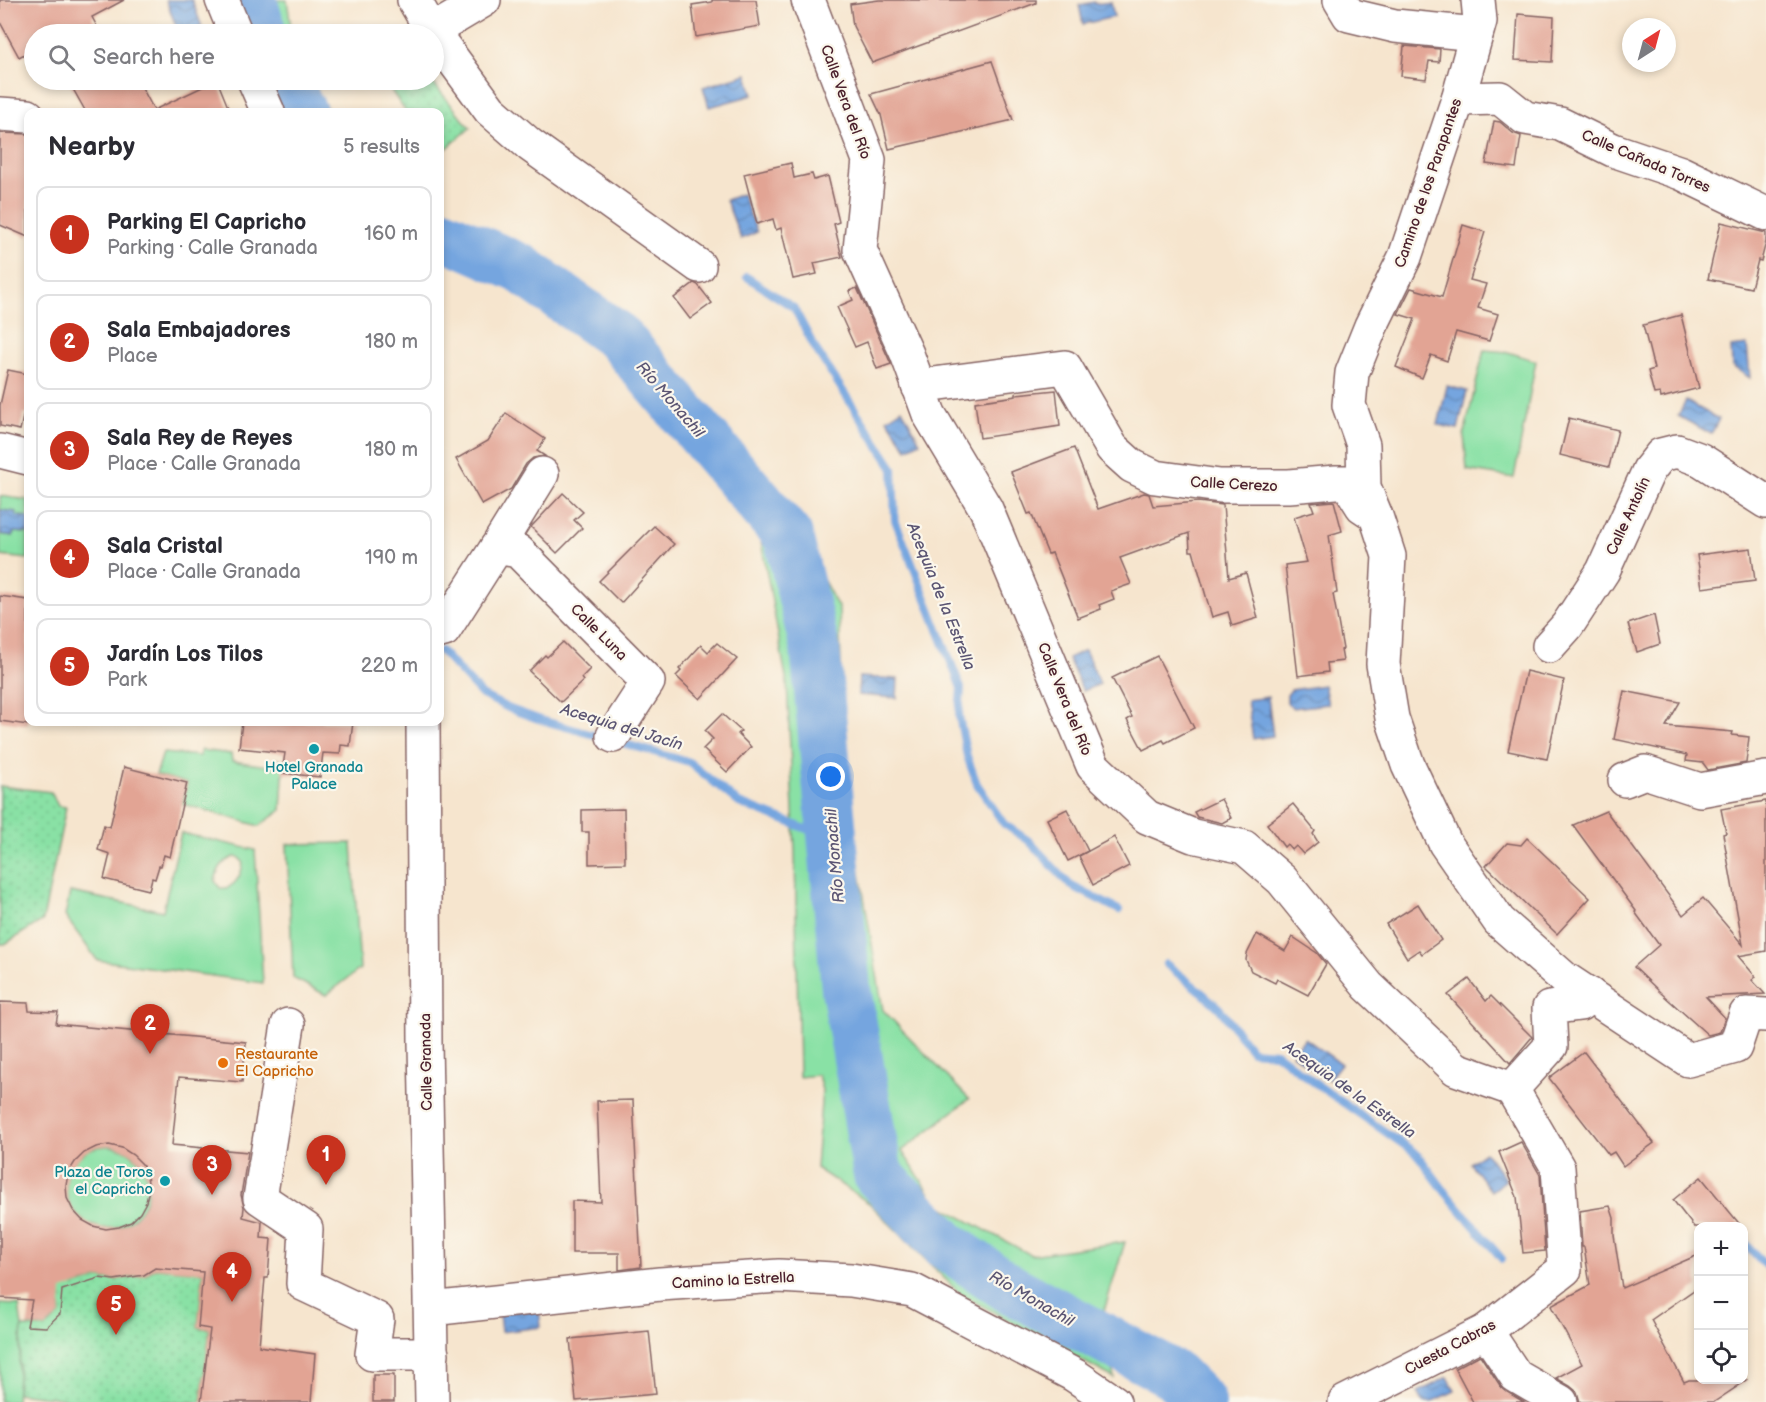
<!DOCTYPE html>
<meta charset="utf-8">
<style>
:root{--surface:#fff;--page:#f2f2f3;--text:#2b2b33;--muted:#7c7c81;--line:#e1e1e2;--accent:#c8321e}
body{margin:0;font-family:"Balsamiq Sans",sans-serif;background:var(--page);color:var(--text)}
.controls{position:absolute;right:18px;bottom:18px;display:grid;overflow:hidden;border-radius:12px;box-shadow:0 3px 9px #0003}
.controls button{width:54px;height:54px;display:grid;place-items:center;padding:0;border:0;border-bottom:2px solid var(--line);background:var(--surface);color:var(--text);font:30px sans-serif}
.compass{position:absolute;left:1622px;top:18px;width:54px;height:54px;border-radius:50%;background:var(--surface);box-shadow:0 3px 9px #0003;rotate:36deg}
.you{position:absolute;left:831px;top:777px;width:21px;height:21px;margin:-15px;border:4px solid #fff;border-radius:50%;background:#1a73e8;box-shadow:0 0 0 9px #1a73e833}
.badge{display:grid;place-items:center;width:39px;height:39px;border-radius:50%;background:var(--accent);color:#fff;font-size:20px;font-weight:700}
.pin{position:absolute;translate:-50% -50px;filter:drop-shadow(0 2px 3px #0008)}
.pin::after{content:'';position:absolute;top:32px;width:21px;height:18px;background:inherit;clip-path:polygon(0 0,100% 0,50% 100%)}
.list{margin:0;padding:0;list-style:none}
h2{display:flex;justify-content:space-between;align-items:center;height:78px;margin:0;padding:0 24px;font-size:26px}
h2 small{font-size:20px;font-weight:400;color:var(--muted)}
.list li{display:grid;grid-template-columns:39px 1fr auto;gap:18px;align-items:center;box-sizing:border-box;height:96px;margin:0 12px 12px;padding:0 12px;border:2px solid var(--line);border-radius:12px}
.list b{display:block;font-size:22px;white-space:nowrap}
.list p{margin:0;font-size:20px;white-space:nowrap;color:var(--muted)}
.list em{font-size:20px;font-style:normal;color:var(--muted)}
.icon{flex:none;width:33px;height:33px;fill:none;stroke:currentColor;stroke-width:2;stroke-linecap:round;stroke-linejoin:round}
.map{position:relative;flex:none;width:1766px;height:1402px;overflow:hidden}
.search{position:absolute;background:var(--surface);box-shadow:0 3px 9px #0003;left:24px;top:24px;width:420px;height:66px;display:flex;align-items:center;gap:15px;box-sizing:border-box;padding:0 21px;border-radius:33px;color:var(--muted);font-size:22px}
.panel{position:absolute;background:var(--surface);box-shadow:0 3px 9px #0003;left:24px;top:108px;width:420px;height:618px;border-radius:12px}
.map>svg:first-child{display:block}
.grass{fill:#89e1a5;stroke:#6a8068;stroke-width:1.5;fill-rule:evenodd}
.park{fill:url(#park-dots);stroke:#6a8068;stroke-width:1.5}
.water{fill:url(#water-waves);stroke:#606285;stroke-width:1.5}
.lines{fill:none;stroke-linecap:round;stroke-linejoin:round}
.stream{stroke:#75a5df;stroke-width:8}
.river{stroke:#75a5df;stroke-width:50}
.building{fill:#e2a494;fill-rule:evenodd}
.minor-casing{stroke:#866464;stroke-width:36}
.minor{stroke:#fff;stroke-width:33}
.culture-dot{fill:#0f9aa8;stroke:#fbf7ec;stroke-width:2}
.food-dot{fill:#e8710a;stroke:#fbf7ec;stroke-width:2}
.labels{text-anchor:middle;stroke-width:4.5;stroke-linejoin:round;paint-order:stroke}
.street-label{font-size:15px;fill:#4a1f2b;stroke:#fbf7ec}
.culture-label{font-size:15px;fill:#0d838f;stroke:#fbf7ec}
.food-label{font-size:15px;fill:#c56008;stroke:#fbf7ec;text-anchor:start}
.water-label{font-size:16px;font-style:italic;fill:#5b5573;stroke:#fbf7ec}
</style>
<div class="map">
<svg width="1766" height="1402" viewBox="0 0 1766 1402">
<defs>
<pattern id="park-dots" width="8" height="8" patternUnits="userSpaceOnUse" patternTransform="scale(1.5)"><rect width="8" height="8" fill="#89e1a5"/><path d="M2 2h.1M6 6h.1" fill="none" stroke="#78c18e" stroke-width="1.8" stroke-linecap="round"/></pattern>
<pattern id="water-waves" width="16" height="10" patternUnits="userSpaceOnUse" patternTransform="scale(1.5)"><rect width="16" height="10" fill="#75a5df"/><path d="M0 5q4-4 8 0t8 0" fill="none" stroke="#6286b5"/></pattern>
</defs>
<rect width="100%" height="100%" fill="#fbf7ec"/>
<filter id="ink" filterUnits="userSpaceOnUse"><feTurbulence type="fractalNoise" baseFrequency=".0167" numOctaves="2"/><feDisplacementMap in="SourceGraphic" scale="12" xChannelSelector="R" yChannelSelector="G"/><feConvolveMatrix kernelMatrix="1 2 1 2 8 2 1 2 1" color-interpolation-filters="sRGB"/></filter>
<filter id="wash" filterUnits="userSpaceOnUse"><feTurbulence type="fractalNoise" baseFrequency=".008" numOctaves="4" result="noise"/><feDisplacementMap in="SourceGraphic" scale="24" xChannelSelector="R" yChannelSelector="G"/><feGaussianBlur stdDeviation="1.35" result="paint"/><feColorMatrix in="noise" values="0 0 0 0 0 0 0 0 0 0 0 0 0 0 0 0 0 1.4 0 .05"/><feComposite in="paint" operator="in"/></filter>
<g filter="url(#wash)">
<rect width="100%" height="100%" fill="#f6e5ce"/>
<g class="grass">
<polygon points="257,0 287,0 292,34 257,34"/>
<polygon points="274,80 312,80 329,112 288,112"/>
<polygon points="440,214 537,264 630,329 770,480 839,609 846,790 883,1010 969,1099 902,1151 937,1204 1031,1255 1125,1242 1104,1311 1114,1378 960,1294 869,1203 816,1168 822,1090 818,1075 799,1077 795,851 787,683 760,536 723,475 663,406 589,343 507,287 440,259"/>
<polygon points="1484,350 1508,352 1536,361 1514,478 1467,470 1464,435"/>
<polygon points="0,496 28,500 28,517 15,516 15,512 0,510"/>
<polygon points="13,532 28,533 28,559 0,556 0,534 13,536"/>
<polygon points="201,750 231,754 232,761 275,767 277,759 284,761 281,810 259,826 183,804 187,783 156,775 163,753 200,756"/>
<path d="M181,833L255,850L263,983L97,960L65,916L70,892L163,911ZM234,857H238L243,862C242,875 234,890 220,888L215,881C218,868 222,862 234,857Z"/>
<polygon points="352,843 360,969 326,995 293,978 287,844"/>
<circle cx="107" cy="1187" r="41"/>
<polygon points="0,1304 19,1305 22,1327 16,1402 0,1402"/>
</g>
<g class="park">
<polygon points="418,80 431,80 470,128 446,149 440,144 440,112 406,112 390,89"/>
<polygon points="0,786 51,792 58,806 66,807 43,920 5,944 0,944"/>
<polygon points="156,1268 203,1272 198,1327 210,1329 201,1402 88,1402 17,1393 22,1327 46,1327 60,1314 61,1283 77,1285 99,1278 114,1280 128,1278 144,1275"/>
</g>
<g class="water">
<polygon points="166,0 192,0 202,27 179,34"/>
<polygon points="1094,2 1095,4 1111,2 1114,17 1083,24 1079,5"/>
<polygon points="747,74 753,95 709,107 703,87"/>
<polygon points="742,194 757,232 741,239 726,200"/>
<polygon points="1747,345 1750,378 1732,366 1731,347"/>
<polygon points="1447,386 1467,391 1458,429 1438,425"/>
<polygon points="1686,401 1719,419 1711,434 1678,416"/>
<polygon points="902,409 920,442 907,449 887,419"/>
<polygon points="0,510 16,512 16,516 28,517 28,533 14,532 13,536 0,534"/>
<polygon points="1085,650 1100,684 1083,691 1068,658"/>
<polygon points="859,677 898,679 897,698 858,695"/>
<polygon points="1324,685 1328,704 1293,708 1287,703 1287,695 1291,690"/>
<polygon points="1268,697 1273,736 1253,739 1247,700"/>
<polygon points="1305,1038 1341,1064 1328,1080 1292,1054"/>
<polygon points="1485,1152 1506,1180 1491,1191 1470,1163"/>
<polygon points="539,1309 541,1327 501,1332 499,1313"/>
<polygon points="1448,1377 1455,1391 1432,1402 1423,1402 1418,1392"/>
</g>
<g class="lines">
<g class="stream">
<polyline points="747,277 794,308 815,348 893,468 895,520 961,688 959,716 967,756 977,784 1004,824 1029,841 1070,885 1119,910"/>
<polyline points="441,651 482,695 510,709 541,720 689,762 739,803 832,839"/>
<polyline points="1166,964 1200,991 1219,1008 1252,1051 1276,1053 1312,1081 1417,1154 1446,1193 1502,1259"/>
<polyline points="1744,1242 1766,1266"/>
</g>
<g class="river">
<polyline points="252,0 262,34"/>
<polyline points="284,80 302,112"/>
<polyline points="440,233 520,268 618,337 788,536 815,648 846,989 878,1175 946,1245 1009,1288 1174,1375 1201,1402"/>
</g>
</g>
<g id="blocks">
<g class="building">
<polygon points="0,0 124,0 92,17 101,34 34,34 34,49 19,57 0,22"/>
<polygon points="712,0 756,0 760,26 696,37 692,5 712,2"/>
<polygon points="879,0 1036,0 1036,3 872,63 853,26 850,4"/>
<polygon points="1518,14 1554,17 1552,62 1515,60"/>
<polygon points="1404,46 1440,49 1439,62 1429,61 1426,79 1401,76"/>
<polygon points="992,61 1013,120 889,149 881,115 871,94"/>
<polygon points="68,80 138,80 154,110 217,80 230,112 86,112"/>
<polygon points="1494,121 1500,122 1513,133 1521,136 1516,168 1486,164"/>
<polygon points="0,133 28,134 28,237 0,225"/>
<polygon points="791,163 794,178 812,174 814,180 828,176 839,222 834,224 842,257 814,263 817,274 793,279 781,228 776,230 773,219 757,224 744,174"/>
<polygon points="1721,222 1766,233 1766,242 1761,261 1758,260 1751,288 1708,279"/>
<polygon points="1463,225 1485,232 1470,280 1486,284 1478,308 1498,314 1489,341 1456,332 1447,361 1431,355 1422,378 1396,367 1415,319 1398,314 1411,288 1442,297"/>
<polygon points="694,283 698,285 712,303 690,319 674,298"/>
<polygon points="857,288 891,364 877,369 867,342 855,347 837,307 853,300 849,291"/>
<polygon points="1681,315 1699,388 1661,398 1660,393 1654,394 1648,371 1654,369 1643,325"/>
<polygon points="8,370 28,374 28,414 24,413 20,430 0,426 0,405"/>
<polygon points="1056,390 1060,426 980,438 975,402 1016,396 1016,394"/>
<polygon points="506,413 545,439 537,451 545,456 533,458 526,464 511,489 482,505 456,459 488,441"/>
<polygon points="1569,418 1618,430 1609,467 1560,455"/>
<polygon points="1074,448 1098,509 1144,493 1149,494 1153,506 1198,502 1223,505 1229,578 1246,573 1258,618 1232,626 1228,612 1212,617 1193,551 1190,551 1189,533 1120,558 1131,584 1111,591 1114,599 1099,605 1101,609 1078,618 1052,553 1048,554 1031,513 1028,514 1011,472"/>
<polygon points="563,493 583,512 574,520 582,528 557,553 531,527"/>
<polygon points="1334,501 1342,531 1329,535 1337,593 1333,594 1343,649 1341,650 1343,661 1327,663 1328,672 1298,676 1285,565 1307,562 1294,517 1314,511 1311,503"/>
<polygon points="654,526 674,544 621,603 599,581"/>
<polygon points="1751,548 1755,581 1702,588 1697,555"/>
<polygon points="0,596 28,600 28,725 0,721"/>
<polygon points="1654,615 1660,644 1637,652 1628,624"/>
<polygon points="563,642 590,669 581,678 583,681 561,702 529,671 545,655 547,657"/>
<polygon points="717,643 737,659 700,699 676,676 681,671 679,669 701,645 708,652"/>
<polygon points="1157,656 1194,728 1165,743 1163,740 1143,750 1127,720 1132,717 1112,678"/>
<polygon points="1526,671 1564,680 1547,759 1508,751"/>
<polygon points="1624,691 1680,702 1666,726 1733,732 1732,735 1749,737 1746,763 1708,770 1703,763 1686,761 1687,755 1614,739"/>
<polygon points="722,714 741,731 738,734 751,747 727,772 703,749 713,739 705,731"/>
<polygon points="242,722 353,722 350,746 341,745 340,754 323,753 320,777 282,773 285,753 239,748"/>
<polygon points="124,767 187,783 170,857 164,855 161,866 159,866 155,879 152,878 149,890 104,879 110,854 98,850 104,825 110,827"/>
<polygon points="1221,799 1231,818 1222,823 1197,817 1194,812"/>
<polygon points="1766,801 1766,951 1738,956 1756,977 1752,980 1765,994 1706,997 1725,1018 1720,1032 1708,1035 1661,993 1634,967 1659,945 1635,912 1636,911 1573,825 1606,811 1683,915 1703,898 1743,945 1723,834 1726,833 1721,809"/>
<polygon points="1293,804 1315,831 1313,834 1318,842 1303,854 1296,846 1292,850 1287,844 1284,847 1267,824"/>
<polygon points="624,809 625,863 589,864 589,832 582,832 582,810"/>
<polygon points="1067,809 1088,851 1068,861 1047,819"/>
<polygon points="1114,837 1129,866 1093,885 1079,856"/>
<polygon points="1527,838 1590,898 1557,934 1486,866 1507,843 1521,845"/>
<polygon points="1418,904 1441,940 1422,954 1419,950 1407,958 1386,924"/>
<polygon points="1257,934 1285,951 1293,937 1317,953 1326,964 1308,995 1277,979 1275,983 1251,971 1246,960 1247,954"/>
<polygon points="1469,979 1486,1001 1491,996 1532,1037 1510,1063 1448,995"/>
<path d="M0,1002L28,1003L29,1011L58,1012L56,1024L246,1042L242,1082L179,1077L172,1145L248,1152L241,1195L244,1207L243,1217L262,1222L261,1238L271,1239L268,1278H265L259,1346L315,1354L311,1402H201L210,1329L198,1327L203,1272L155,1268L144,1275L114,1280L99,1278L62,1290L60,1314L46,1327L27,1326L32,1300L0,1298ZM109,1145L122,1148L133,1155L142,1164L147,1176L149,1189L146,1202L140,1213L131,1222L119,1227L106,1229L93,1226L82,1220L73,1210L67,1198L66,1186L68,1173L75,1162L84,1153L96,1147Z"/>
<polygon points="1584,1052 1654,1143 1623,1166 1614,1152 1609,1155 1549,1078"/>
<polygon points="633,1100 641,1267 619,1270 619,1253 572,1253 572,1201 601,1202 597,1101"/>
<polygon points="1521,1142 1540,1175 1545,1251 1523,1253 1517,1197 1499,1152"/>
<polygon points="1701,1177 1742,1227 1694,1227 1673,1200"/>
<polygon points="1610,1206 1614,1218 1614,1235 1622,1288 1698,1255 1698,1287 1651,1320 1684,1382 1689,1380 1747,1380 1714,1402 1580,1402 1577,1392 1570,1386 1556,1378 1582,1364 1551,1306 1590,1285 1584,1247 1582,1247 1580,1211"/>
<polygon points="649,1331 656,1394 576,1401 570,1339"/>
<polygon points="1480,1355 1501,1387 1507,1392 1524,1402 1473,1402 1455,1368"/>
<rect x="373" y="1375" width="21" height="27"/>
</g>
</g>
</g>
<g filter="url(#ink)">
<use href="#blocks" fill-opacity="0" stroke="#866464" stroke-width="1.5"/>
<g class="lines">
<defs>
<g id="minor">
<polyline points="222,0 236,34"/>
<polyline points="414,0 432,31 490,110 530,145 699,266"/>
<polyline points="808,0 869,160 860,250 907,354 929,414 986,509 1093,766 1147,817 1193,836 1244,847 1282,880 1368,986 1456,1069 1512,1089"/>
<polyline points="1340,0 1349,15 1395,26 1476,34"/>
<polyline points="1478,0 1480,21 1458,99 1405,257 1371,326 1352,373 1349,405 1363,445 1364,487 1376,516 1389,556 1383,664 1392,718 1408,765 1445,843 1499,921 1564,978 1688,1060 1735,1047 1746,1014 1766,1015"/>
<polyline points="432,31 484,0"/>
<polyline points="254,80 268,112"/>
<polyline points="1458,99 1500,98 1525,118 1560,124 1613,150 1681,173 1766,214"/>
<polyline points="0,114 28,116"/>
<polyline points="918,386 1065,367 1112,448 1132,466 1155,477 1220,486 1289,486 1336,482 1347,482 1362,506 1371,512"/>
<polyline points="0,451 28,458"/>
<polyline points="497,547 542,474"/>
<polyline points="440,631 444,630 497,547 518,551 648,682 613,736"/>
<polyline points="1549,646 1567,626 1603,571 1649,470 1661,455 1677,451 1701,460 1766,502"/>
<polyline points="423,722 425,1043 432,1402"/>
<polyline points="1625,780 1645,772 1700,790 1766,778"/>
<polyline points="288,1025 260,1198 306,1229 303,1284 377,1319 372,1354 432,1354"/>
<polyline points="1512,1089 1551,1046 1549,1008 1580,1004 1589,994"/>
<polyline points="431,1309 660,1284 779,1276 851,1280 912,1290 1074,1375 1114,1402"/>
<polyline points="1486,1331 1516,1376 1561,1402"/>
<polyline points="1345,1402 1486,1331 1565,1269 1558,1168 1512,1089"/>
</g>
</defs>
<use href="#minor" class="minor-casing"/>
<use href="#minor" class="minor"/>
</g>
</g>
<g class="culture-dot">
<circle cx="314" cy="749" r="6"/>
<circle cx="165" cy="1181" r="6"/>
</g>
<circle class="food-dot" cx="223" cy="1063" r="6"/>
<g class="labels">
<g class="street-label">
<text transform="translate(846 102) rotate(70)" y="5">Calle Vera del Río</text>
<text transform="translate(1646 161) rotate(23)" y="5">Calle Cañada Torres</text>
<text transform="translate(1428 183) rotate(-71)" y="5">Camino de los Parapantes</text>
<text transform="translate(1234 484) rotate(3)" y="5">Calle Cerezo</text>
<text transform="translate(1628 516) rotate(-65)" y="5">Calle Antolín</text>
<text transform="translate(599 632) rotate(45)" y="5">Calle Luna</text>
<text transform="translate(1065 699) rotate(68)" y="5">Calle Vera del Río</text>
<text transform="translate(426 1062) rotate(-91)" y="5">Calle Granada</text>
<text transform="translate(733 1280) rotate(-3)" y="5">Camino la Estrella</text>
<text transform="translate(1450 1347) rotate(-28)" y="5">Cuesta Cabras</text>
</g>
<g class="culture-label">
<text x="314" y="772">Hotel Granada<tspan x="314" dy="17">Palace</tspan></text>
<text x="153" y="1177" text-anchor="end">Plaza de Toros<tspan x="153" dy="17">el Capricho</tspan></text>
</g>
<g class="food-label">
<text x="235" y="1059">Restaurante<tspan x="235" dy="17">El Capricho</tspan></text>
</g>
<g class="water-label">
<text transform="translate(671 399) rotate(49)" y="6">Río Monachil</text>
<text transform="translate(942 596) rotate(68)" y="6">Acequia de la Estrella</text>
<text transform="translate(622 726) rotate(17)" y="6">Acequia del Jacín</text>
<text transform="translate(834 856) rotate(-95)" y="6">Río Monachil</text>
<text transform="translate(1350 1089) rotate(35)" y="6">Acequia de la Estrella</text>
<text transform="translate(1032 1298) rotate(30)" y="6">Río Monachil</text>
</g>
</g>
</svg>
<div class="controls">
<button>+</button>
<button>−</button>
<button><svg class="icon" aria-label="locate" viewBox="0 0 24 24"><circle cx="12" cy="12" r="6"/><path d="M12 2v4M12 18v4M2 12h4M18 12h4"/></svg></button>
</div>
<svg class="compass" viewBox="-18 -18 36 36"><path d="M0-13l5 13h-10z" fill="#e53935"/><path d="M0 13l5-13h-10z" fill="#7c7c81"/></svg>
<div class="you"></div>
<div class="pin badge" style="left:326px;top:1185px">1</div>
<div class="pin badge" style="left:150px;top:1054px">2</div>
<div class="pin badge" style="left:212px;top:1195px">3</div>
<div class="pin badge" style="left:232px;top:1302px">4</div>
<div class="pin badge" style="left:116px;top:1335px">5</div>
<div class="search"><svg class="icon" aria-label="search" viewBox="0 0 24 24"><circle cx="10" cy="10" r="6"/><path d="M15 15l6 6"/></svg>Search here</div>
<section class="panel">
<h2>Nearby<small>5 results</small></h2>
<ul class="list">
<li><span class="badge">1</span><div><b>Parking El Capricho</b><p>Parking · Calle Granada</p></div><em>160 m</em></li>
<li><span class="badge">2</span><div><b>Sala Embajadores</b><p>Place</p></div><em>180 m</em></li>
<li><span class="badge">3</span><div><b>Sala Rey de Reyes</b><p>Place · Calle Granada</p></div><em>180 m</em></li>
<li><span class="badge">4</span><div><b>Sala Cristal</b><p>Place · Calle Granada</p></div><em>190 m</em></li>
<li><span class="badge">5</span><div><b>Jardín Los Tilos</b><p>Park</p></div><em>220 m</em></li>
</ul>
</section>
</div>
